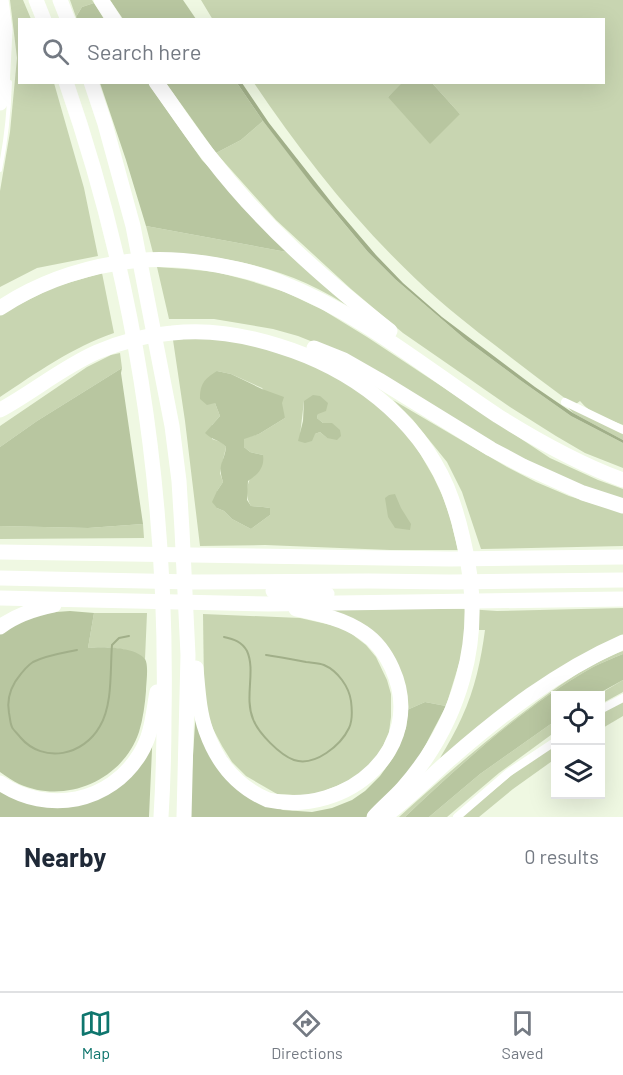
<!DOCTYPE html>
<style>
:root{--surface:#fff;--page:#f2f2f3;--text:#1f2937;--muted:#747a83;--line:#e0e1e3;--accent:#0f766e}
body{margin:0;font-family:Barlow,sans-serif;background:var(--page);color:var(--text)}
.controls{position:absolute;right:18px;bottom:18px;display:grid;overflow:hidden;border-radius:0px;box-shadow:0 6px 24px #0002}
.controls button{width:54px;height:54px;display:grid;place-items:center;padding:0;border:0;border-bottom:2px solid var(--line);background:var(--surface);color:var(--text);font:30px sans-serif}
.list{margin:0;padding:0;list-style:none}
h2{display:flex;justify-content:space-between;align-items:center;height:78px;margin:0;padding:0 24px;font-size:26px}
h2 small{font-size:20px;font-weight:400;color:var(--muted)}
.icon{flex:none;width:33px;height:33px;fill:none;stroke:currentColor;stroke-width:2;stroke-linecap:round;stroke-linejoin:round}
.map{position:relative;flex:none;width:623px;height:817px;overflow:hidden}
.search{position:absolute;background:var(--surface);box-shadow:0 6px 24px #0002;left:18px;right:18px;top:18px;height:66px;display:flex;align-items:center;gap:15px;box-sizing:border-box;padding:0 21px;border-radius:0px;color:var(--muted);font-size:22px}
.sheet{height:174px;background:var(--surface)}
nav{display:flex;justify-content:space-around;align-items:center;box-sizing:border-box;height:84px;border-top:2px solid var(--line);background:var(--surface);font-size:16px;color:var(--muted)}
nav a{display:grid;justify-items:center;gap:3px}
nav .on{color:var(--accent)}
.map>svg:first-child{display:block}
.green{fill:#c8d5b1;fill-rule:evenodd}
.forest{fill:#b8c6a0}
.water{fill:#a1af89}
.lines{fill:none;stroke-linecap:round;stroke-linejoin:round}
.stream{stroke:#a1af89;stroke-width:2}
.lane{stroke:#fff;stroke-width:4}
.street{stroke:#fff;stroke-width:8}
.highway{stroke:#fff;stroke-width:15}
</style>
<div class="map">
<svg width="623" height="817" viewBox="0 0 623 817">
<rect width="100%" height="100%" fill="#eff8e2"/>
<g class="green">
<polygon points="10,0 23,0 31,19 20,20 20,82 54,83 84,188 98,256 37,268 0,287 0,191 10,132 17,58"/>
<polygon points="70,0 92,0 94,3 82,7 76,17"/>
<path d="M201,0H623V425C608,419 590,414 580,401L576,404L570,402C539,379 509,356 479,333C466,322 452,312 440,301C368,238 307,162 254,83H403L388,97L460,114L432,83L604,82V20H213Z"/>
<polygon points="263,121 332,209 368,252 395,279 466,340 520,380 571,416 623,443 623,468 585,453 556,436 510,407 403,333 351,289 276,220 216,153 241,140"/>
<path d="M146,226L292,253L357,312C295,269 228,254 153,253Z"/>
<polygon points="157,267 186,269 216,272 247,280 285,292 323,310 367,337 550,458 598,480 623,489 623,502 540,470 343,354 298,336 273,329 214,319 169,319"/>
<path d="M102,273L114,333C73,347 36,373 0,397V314L54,287Z"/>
<path d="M194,338L224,340L260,346L309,363L355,385L408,433L433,476L442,495L450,517L458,550H390L265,545L200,546L185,421L173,340ZM217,371L231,374L262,388L285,418L259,434L244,438V447L250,452L263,455C254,470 240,489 251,506L263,507L270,508V515L251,529L232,519L224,511L217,508V491L223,482L220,473L226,447L221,442L212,439V425L220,416L215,403ZM304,401L318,414L317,418L323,423L327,438L320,432L315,434L300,435Z"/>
<polygon points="120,353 122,368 37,421 0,447 0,426 87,367 111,355"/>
<polygon points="393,400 507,467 536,482 569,496 623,513 623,546 481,549 462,492 447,462 413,420"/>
<polygon points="566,405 623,433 623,440 573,413"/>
<polygon points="143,524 144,538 0,539 0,526 88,528"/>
<path d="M318,608L467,609L497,611L623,608V637L440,758C448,744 456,731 462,717C475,689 481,660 485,630H465L462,654L446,706L425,702L407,710L387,650Z"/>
<path d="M94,613H147L145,659C128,648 108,646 88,648Z"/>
<polygon points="203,614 300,618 344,628 366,645 376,657 387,680 391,694 391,717 389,732 379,755 363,775 312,796 277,794 246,776 232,762 222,746 213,729 207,712 204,688"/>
<path d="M623,651V654C613,658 603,662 593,667C523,707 463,762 405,817H399C440,780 481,744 525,711C556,688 587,664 623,651Z"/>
<polygon points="623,680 623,692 601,704 600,696 596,696"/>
<polygon points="623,701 623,716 601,729 600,713"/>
<polygon points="555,721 555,732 499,773 447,817 429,817 480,774"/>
<polygon points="555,743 555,759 513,789 479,817 461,817 529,761"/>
</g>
<g class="forest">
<polygon points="110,0 183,0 196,19 123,19"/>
<polygon points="94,3 104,19 77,19 76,17 82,7"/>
<polygon points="403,82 432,83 460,114 430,144 388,97"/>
<polygon points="100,83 148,83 202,160 292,253 146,226 126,160"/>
<polygon points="166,83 237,83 263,121 241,140 216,153"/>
<polygon points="122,368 121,373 143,524 88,528 0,526 0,447 37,421"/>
<path d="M217,371L231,374L262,389L284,397L282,403L285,418L259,434L244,439V447L250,452L263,455C265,468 257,475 248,481L247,500L251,506L263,507L270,508V515L251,529L232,519L224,511L217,508L212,502L217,491L223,482C217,463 224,464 226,447C220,440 212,440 205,433L220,416L215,403L207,405L200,399C200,384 204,379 217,371Z"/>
<polygon points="313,395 320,396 328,403 326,411 318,414 317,418 323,423 332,423 340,430 341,436 337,440 327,438 320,432 315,434 312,441 305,443 298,441 303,421 304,401"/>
<polygon points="395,494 401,508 411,524 410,530 395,528 388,517 385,498 389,495"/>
<path d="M70,611L94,613L88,648C102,646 136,647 145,659C149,665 146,684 146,691C145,704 143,719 139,732C123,780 66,805 19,784C13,781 6,776 0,772V634L12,625L42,613Z"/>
<path d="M623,654V680L596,695L556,696L555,721L480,774L429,817H405C463,762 523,707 593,667C603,662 613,658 623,654Z"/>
<polygon points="425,702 446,706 415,765 367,817 189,817 196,709 197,714 256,799 283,810 312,812 332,808 352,800 365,791 380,776 393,758 406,728 407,710"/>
<polygon points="153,727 149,817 0,817 0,790 20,800 108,792"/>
</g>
<polygon class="water" points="237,83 242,83 269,123 335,207 376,255 403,283 442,317 535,387 573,413 623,440 623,443 571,416 520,380 466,340 395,279 368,252 313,186 263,121"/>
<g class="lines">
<g class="stream">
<path d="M224,637C234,639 242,642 247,651C256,671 244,697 253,719C258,733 280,755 294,760C315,767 341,745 349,728C353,720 352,709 351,701C349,687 338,671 324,665C319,663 312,663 306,662C293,659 279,657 266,655"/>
<path d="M77,650C63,653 47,655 33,662C25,667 20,675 15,682C9,692 7,702 9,713C10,717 10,723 12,727C13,730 18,734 20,737C44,765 84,755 100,726C113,704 110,669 112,645L119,638L129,636"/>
</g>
<path class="lane" d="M0,170C6,141 9,112 10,82"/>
<g class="street">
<polyline points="565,402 623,430"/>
<polyline points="600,710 623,698"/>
<polyline points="457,817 508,773 556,741"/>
</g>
<g class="highway">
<polyline points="36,0 44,20"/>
<polyline points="60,0 68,20"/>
<polyline points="101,0 114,20"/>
<path d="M66,82C137,286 168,502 164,717C164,750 163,784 161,817"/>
<polyline points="91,82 105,124 133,226 172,426 179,481 182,530 188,655 184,817"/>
<path d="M156,82C174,107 191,133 210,157C261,224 324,279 390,331"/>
<polyline points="0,103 2,88 5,30 1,0"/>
<path d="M0,308C36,284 75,270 118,263C151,257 184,259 217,265C239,269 261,274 282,283C362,314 428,370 498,416C538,441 579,464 623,480"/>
<polyline points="314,348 344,360 379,380 491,449 523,466 583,493 623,506"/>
<path d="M0,410C33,392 63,367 97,352C121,342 146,335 172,333C207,329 245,335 279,346C351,368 416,416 447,487C454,504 459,521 463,539C474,584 476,632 463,678C452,718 431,756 403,788C394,798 383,807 374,817"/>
<polyline points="0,552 450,559 623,557"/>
<polyline points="0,578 193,582 369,581 450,582 623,580"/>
<polyline points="273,591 327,594"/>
<polyline points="0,598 269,604 623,599"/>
<path d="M0,627C16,615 34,609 54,605"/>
<path d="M196,668C198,689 199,712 206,731C217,762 237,787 268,800C348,817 428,747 392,668C386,655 376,641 364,633C344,619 320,614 296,609"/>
<path d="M0,783C48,815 110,803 140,754C152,735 153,713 157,692"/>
<path d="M389,813C410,797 429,778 448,761C502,714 557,671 623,642"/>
</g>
</g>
</svg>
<div class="controls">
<button><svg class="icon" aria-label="locate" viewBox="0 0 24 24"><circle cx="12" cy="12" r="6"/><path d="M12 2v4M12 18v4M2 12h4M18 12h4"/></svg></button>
<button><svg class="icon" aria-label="layers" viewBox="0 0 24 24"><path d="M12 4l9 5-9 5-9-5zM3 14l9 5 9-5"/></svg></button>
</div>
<div class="search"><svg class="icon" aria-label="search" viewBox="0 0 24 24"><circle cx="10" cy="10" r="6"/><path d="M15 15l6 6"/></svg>Search here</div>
</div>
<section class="sheet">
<h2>Nearby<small>0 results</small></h2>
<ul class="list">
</ul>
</section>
<nav>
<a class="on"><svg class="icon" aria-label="map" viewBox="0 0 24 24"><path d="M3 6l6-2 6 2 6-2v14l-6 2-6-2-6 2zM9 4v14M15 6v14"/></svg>Map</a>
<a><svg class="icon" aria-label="directions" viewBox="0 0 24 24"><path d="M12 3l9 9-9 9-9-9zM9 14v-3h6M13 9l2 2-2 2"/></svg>Directions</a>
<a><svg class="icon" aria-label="saved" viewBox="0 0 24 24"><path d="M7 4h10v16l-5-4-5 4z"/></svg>Saved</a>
</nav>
